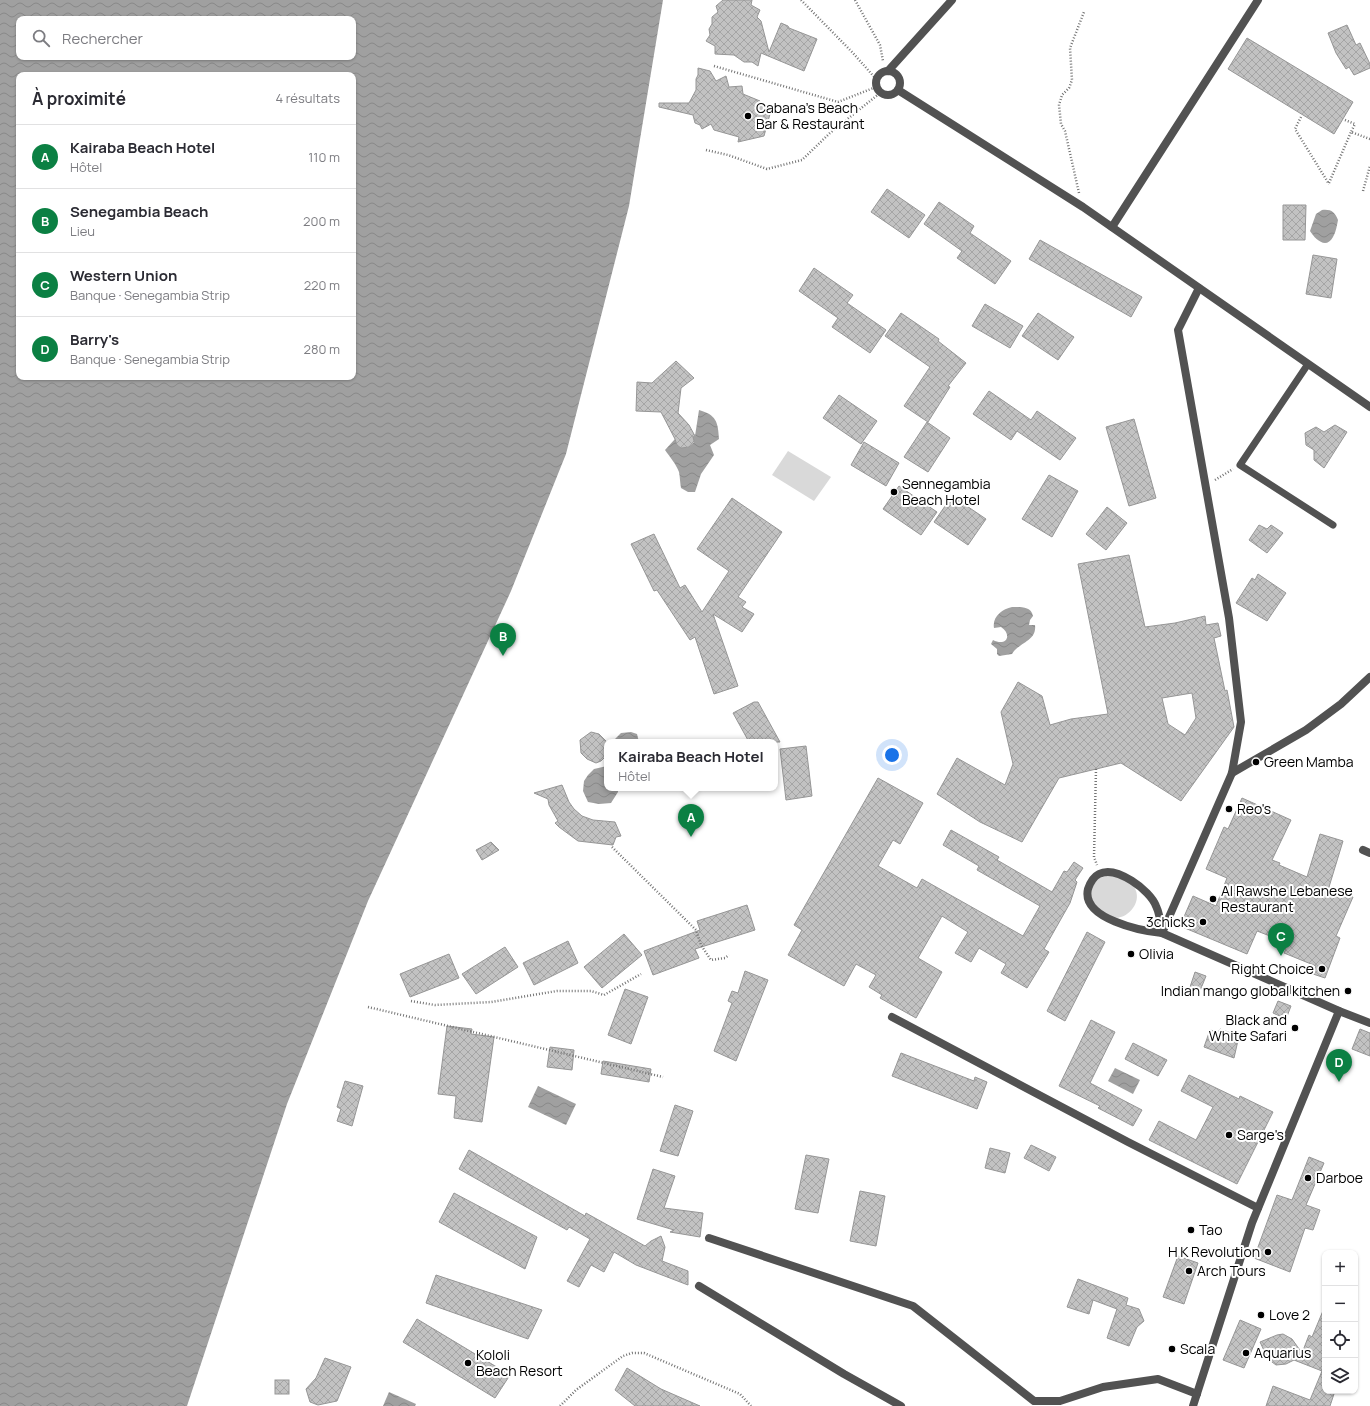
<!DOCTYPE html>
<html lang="fr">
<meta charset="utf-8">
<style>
:root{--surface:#fff;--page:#f7f7f7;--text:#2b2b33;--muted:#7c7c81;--line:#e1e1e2;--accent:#0b8043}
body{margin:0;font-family:Manrope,sans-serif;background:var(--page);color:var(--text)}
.controls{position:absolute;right:12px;bottom:12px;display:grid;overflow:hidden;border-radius:8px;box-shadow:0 1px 3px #0004}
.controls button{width:36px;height:36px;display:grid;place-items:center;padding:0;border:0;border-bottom:1px solid var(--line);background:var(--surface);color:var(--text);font:20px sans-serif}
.you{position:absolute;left:892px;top:755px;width:14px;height:14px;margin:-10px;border:3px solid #fff;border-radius:50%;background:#1a73e8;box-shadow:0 0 0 6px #1a73e833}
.badge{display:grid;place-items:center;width:26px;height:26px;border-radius:50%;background:var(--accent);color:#fff;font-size:13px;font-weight:700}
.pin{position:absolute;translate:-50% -33px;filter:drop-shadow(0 1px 2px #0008)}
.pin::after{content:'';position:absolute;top:21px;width:14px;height:12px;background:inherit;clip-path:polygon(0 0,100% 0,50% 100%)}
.popup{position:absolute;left:604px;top:739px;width:174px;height:52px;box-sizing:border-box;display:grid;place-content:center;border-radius:8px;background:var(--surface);filter:drop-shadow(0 1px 3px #0005);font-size:13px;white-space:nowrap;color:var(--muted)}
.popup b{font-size:15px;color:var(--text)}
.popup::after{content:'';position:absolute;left:50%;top:100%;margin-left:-8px;border:8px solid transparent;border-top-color:var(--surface)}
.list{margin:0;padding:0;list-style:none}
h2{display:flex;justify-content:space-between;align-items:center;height:52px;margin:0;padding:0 16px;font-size:17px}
h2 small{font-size:13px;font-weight:400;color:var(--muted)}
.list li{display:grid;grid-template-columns:26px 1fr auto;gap:12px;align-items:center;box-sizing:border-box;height:64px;padding:0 16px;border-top:1px solid var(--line)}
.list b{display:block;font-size:15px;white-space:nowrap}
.list p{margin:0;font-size:13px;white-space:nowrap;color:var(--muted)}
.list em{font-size:13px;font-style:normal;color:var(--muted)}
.icon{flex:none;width:22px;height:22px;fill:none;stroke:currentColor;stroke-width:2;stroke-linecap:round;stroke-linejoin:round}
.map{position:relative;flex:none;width:1370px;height:1406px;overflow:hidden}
.search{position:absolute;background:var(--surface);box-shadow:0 1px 3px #0004;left:16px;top:16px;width:340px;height:44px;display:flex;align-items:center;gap:10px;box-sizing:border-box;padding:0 14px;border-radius:8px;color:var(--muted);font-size:15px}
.panel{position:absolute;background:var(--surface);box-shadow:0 1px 3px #0004;left:16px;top:72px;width:340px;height:308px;border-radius:8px}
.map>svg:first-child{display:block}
.grass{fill:#d9d9d9}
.water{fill:url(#water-waves);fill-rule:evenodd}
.building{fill:url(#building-cross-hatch);stroke:#969696;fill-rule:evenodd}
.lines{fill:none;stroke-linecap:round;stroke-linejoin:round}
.path{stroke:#747474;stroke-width:2.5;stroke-dasharray:1 2;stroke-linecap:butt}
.service{stroke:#525252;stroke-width:7}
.minor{stroke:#525252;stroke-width:8}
.poi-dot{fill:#000;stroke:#fff;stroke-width:1.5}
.labels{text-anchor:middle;stroke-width:4;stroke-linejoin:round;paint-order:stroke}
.poi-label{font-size:14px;fill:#000;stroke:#fff;text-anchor:start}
</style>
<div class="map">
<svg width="1370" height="1406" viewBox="0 0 1370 1406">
<defs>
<pattern id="water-waves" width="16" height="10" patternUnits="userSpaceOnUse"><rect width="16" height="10" fill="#a0a0a0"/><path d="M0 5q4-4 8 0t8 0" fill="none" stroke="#888"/></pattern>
<pattern id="building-cross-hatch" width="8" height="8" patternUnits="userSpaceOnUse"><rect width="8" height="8" fill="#c2c2c2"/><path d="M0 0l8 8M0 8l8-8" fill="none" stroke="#a5a5a5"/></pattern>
</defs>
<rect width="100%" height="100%" fill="#fff"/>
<g class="grass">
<polygon points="788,451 831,477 814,501 772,475"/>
<path d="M1113,874C1119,877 1130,881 1134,887C1145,903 1123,926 1106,915C1103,913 1100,909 1097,907C1088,898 1091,888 1097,879Z"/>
</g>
<g class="water">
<path d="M0,0H663L629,206L566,454L511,591L368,901L287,1104L187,1406H0ZM19,19H353V57H19ZM19,75H353V377H19Z"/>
<path d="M1322,210C1331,209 1335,212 1338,220C1337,225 1336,232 1333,237C1326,250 1315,239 1310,231L1316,214Z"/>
<path d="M699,410C716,415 718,421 719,439L710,445L714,455L701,474L695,492H688L681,488C680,483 680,477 679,472C676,464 670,457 665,450L675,439L677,445L681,448L689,447L694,442L693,437L695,436Z"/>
<path d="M1012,607C1021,607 1031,606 1033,616L1030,620L1029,625H1035C1037,641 1019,642 1012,654L999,656L997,654V649L991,644L993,640C1006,647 1013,635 1001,627L994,628C992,617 1002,609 1012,607Z"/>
<polygon points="631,732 637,734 639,742 615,742 615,739 621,733"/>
<polygon points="607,766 607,788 618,788 618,792 611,803 599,804 588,802 583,791 584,781 588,775 594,769"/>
<polygon points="1115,1068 1140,1080 1133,1094 1108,1081"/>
<polygon points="538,1086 576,1104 566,1125 528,1107"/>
<polygon points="389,1392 416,1404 415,1406 383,1406"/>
</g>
<g class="building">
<polygon points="723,0 752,0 751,5 760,10 757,17 761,21 769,52 781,23 788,26 789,28 817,39 804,71 761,53 758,66 752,62 744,62 734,55 715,54 715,46 706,41 710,35 709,29 712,24 712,17 718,12 716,6"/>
<polygon points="1347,25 1356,45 1360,43 1370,64 1370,68 1354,75 1349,67 1346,69 1336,53 1328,33"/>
<polygon points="1247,38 1353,102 1334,134 1228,69"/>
<polygon points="698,68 710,71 716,81 726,76 729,87 742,86 743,94 760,101 770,114 764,136 738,142 739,137 714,130 711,124 702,129 700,125 695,123 693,115 659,107 659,103 689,103 696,90 696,79 698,75"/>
<polygon points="887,189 925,215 909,238 871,212"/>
<polygon points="939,202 974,226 970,233 1011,261 995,284 957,258 962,251 924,224"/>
<polygon points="1283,205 1306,205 1305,240 1283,240"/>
<polygon points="1040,240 1142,297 1131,317 1029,259"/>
<polygon points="1313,255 1337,259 1331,298 1306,294"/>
<polygon points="814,268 853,295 847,303 886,330 870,353 832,327 838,318 799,291"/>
<polygon points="985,304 1023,326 1010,348 972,326"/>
<polygon points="901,313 939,339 938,341 966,363 948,386 950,387 928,422 904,406 930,367 885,336"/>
<polygon points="1038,313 1074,337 1058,360 1022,336"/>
<polygon points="676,361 694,378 681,388 678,413 689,425 695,436 693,437 694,441 689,447 681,448 677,445 675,439 661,412 636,411 637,382 652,383"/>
<polygon points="989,391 1031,420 1037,411 1076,438 1060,460 1017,431 1011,440 973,414"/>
<polygon points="839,395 877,421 861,444 823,418"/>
<polygon points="1134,419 1156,498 1129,506 1106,427"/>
<polygon points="927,422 950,438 928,472 904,457"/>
<polygon points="1335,425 1347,432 1324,468 1314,460 1314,450 1306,445 1305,433 1316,427 1324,432"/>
<polygon points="864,442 899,463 886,486 851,465"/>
<polygon points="1049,475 1078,491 1052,537 1022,519"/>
<polygon points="899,486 937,512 921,535 883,509"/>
<polygon points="952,496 986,519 968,545 934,522"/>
<polygon points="732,498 782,532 738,597 746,602 742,607 754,614 742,632 713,614 738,686 714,694 695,637 690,640 657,590 654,591 631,544 654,534 680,588 685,585 702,612 729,571 697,549"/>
<polygon points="1107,507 1127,523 1106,550 1086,534"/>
<polygon points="1259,525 1267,529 1271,525 1283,533 1267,553 1249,540"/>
<path d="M1129,555L1145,627L1175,623L1205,616L1206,625L1218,623L1221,636L1214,638L1225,691L1227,690L1234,727L1181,801L1121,763L1059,778L1022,842L980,822L937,794L957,758L1005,785L1013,764L1001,712L1018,682L1042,696L1050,725L1071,719L1108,714L1078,564ZM1192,693L1196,718L1185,735L1168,724L1162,698Z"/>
<polygon points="1258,574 1286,593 1267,621 1236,603 1252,578 1255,580"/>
<polygon points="754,702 758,702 780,742 749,742 733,713"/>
<polygon points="591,732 599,734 607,742 607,755 601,761 596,763 587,759 581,753 580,740"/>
<polygon points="806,746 812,796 786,800 780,749"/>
<polygon points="878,778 923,803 900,844 893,840 878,866 917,888 922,879 1023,936 1040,906 977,870 979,866 943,845 951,830 999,857 997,860 1052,892 1064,871 1067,872 1074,862 1083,868 1075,880 1077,882 1070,903 1044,949 1049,952 1027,988 1001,973 1006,964 979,948 971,962 955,953 968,932 942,916 918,958 942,972 916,1018 880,998 882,995 869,987 876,975 856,964 844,986 788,955 802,930 794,925"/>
<polygon points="562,785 569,802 574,809 582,816 593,820 615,822 621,836 616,837 613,845 578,841 559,827 555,823 558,821 549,805 548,799 534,793"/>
<polygon points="1242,798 1291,820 1272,860 1280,863 1279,865 1307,877 1320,834 1343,841 1329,887 1353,897 1336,936 1340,938 1325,978 1313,974 1316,966 1284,953 1286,949 1281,947 1283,941 1257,931 1247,954 1180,926 1193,896 1216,906 1227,878 1206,869 1224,827 1228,829"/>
<polygon points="491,842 499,850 482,860 476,850"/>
<polygon points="747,905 755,930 695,949 699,958 653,975 644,951 700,930 697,921"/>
<polygon points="1087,932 1105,942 1065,1021 1047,1011"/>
<polygon points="624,934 642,955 602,988 584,967"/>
<polygon points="568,941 578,963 534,985 523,963"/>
<polygon points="505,947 518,967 476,994 462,974"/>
<polygon points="449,954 459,978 410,997 400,974"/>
<polygon points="745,971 768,980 736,1061 714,1051 732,1003 728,1001 732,991 738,993"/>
<polygon points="1195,972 1206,976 1200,991 1190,987"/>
<polygon points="625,989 648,997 631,1044 608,1035"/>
<polygon points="1278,1001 1291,1006 1286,1019 1273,1013"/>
<polygon points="1091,1020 1115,1032 1090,1083 1142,1110 1133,1126 1098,1108 1100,1106 1059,1086"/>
<polygon points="447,1026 472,1029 471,1034 494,1037 482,1122 454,1118 456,1096 438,1094"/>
<polygon points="1220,1029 1239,1036 1234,1058 1204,1047 1210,1030 1218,1032"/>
<polygon points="1360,1029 1370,1033 1370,1056 1352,1049"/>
<polygon points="1133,1043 1167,1060 1158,1076 1125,1059"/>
<polygon points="550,1047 574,1050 572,1070 547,1067"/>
<polygon points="901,1053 974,1081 975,1077 987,1082 977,1109 892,1076"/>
<polygon points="603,1061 651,1069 649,1082 601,1074"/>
<polygon points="1189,1075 1239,1099 1240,1096 1273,1112 1237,1184 1149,1140 1159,1121 1196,1140 1213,1107 1181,1091"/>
<polygon points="345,1081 363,1086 352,1126 337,1121 341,1109 337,1107"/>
<polygon points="675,1105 693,1111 678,1156 660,1151"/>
<polygon points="1031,1145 1056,1157 1049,1171 1024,1158"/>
<polygon points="990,1148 1010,1153 1005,1173 985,1168"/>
<polygon points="469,1150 585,1216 586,1213 645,1246 651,1241 661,1236 665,1247 662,1261 688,1271 688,1285 636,1265 614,1252 604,1272 591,1265 579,1287 567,1281 590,1239 569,1227 567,1230 459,1169"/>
<polygon points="806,1155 829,1159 818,1213 795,1209"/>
<polygon points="1309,1157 1324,1163 1306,1205 1320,1210 1313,1230 1305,1228 1290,1272 1254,1258 1277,1195 1292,1200"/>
<polygon points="653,1169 675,1176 664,1208 703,1213 700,1237 670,1232 674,1230 637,1219"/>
<polygon points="860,1191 885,1196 876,1246 850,1241"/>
<polygon points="454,1193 537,1237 525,1269 439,1222"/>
<polygon points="1178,1256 1198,1263 1184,1304 1163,1297"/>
<polygon points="436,1275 542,1310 528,1339 426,1303"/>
<polygon points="1078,1279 1128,1298 1126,1305 1139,1309 1144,1321 1137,1327 1129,1346 1107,1338 1117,1309 1093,1300 1089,1314 1067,1307"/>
<polygon points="1325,1306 1325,1391 1335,1391 1330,1406 1266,1406 1273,1386 1310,1400 1322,1371 1294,1360 1286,1364 1276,1365 1268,1359 1260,1342 1277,1335 1283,1334 1292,1339 1302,1353 1309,1335 1312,1337"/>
<polygon points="417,1319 510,1375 495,1398 403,1342"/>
<polygon points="1240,1320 1261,1329 1244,1368 1223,1360"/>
<polygon points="325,1358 351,1367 337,1401 318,1405 310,1402 306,1389 316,1378"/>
<polygon points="627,1368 661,1389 700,1406 635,1406 615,1390"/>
<rect x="275" y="1380" width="14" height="14"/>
</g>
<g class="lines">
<g class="path">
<polyline points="801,0 853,53 876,79"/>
<polyline points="855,0 880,45 883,61"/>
<polyline points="714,66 838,102 876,87"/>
<polyline points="1301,117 1295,129 1329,184"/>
<polyline points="1345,120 1355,124 1351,132 1370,139"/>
<polyline points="706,150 728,155 767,169 802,160 830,133 880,93"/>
<polyline points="1329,183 1351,132"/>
<polyline points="1363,191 1370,166"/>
<polyline points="1079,193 1065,131 1061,124 1059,105 1062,95 1069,88 1072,80 1070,48 1084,12"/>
<polyline points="1215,480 1233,469"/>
<polyline points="1096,769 1094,857 1097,865"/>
<polyline points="612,847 696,930 701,945 711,960 725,958 729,955"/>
<polyline points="411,1001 435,1005 491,1002 557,991 591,991 604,995 641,974"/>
<polyline points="368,1007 663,1077"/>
<polyline points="560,1406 576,1390 623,1356 632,1353 644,1353 740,1394 751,1406"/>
</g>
<polyline class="service" points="1308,364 1240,465 1333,525"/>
<g class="minor">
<circle cx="888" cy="83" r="12"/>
<polyline points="888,71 952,0"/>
<polyline points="898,90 1083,207 1370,407"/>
<polyline points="1112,227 1258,0"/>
<polyline points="1232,773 1306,730 1341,704 1370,677"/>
<polyline points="1363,850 1370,853"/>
<polyline points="1162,933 1232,773 1241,722 1229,618 1178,330 1199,288"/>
<path d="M1162,933C1161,924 1160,914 1156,906C1150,890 1116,865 1099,874C1093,877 1090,883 1088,889C1081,919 1142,931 1162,933L1339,1011L1370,1023"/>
<polyline points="892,1017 1128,1142 1258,1208"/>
<polyline points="709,1238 913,1306 1034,1401 1060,1401 1103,1387 1158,1379 1197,1394"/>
<polyline points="699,1286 844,1374 901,1406"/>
<polyline points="1193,1406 1252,1223 1339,1011"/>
</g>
</g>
<g class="poi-dot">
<circle cx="748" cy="116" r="4"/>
<circle cx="894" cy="492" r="4"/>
<circle cx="1256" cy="762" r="4"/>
<circle cx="1229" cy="809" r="4"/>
<circle cx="1213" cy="899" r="4"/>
<circle cx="1203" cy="922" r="4"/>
<circle cx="1131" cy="954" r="4"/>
<circle cx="1322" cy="969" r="4"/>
<circle cx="1348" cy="991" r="4"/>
<circle cx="1295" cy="1028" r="4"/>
<circle cx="1229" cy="1135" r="4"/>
<circle cx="1308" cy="1178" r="4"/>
<circle cx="1191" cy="1230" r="4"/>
<circle cx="1268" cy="1252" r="4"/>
<circle cx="1189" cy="1271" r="4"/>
<circle cx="1261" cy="1315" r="4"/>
<circle cx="1172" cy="1349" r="4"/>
<circle cx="1246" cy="1353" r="4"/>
<circle cx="468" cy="1363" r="4"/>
</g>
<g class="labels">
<g class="poi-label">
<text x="756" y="113">Cabana's Beach<tspan x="756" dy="16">Bar &amp; Restaurant</tspan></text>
<text x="902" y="489">Sennegambia<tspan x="902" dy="16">Beach Hotel</tspan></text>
<text x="1264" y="767">Green Mamba</text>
<text x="1237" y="814">Reo's</text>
<text x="1221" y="896">Al Rawshe Lebanese<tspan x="1221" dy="16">Restaurant</tspan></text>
<text x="1195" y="927" text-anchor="end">3chicks</text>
<text x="1139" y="959">Olivia</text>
<text x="1314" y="974" text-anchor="end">Right Choice</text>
<text x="1340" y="996" text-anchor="end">Indian mango global kitchen</text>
<text x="1287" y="1025" text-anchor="end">Black and<tspan x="1287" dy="16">White Safari</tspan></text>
<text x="1237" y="1140">Sarge's</text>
<text x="1316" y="1183">Darboe</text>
<text x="1199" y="1235">Tao</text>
<text x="1260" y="1257" text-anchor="end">H K Revolution</text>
<text x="1197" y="1276">Arch Tours</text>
<text x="1269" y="1320">Love 2</text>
<text x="1180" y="1354">Scala</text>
<text x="1254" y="1358">Aquarius</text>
<text x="476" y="1360">Kololi<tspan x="476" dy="16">Beach Resort</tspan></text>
</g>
</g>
</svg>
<div class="controls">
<button>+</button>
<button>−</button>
<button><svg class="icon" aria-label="locate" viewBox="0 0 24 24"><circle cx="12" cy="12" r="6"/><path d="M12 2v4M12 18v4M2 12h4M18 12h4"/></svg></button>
<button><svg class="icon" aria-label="layers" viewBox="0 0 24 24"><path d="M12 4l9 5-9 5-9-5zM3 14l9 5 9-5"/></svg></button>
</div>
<div class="you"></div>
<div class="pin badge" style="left:691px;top:837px">A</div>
<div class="popup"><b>Kairaba Beach Hotel</b>Hôtel</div>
<div class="pin badge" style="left:503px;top:656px">B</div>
<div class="pin badge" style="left:1281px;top:956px">C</div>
<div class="pin badge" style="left:1339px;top:1082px">D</div>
<div class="search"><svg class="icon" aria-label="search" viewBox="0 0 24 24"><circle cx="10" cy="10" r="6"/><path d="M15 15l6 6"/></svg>Rechercher</div>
<section class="panel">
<h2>À proximité<small>4 résultats</small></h2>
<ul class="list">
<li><span class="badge">A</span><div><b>Kairaba Beach Hotel</b><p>Hôtel</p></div><em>110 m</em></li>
<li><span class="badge">B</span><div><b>Senegambia Beach</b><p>Lieu</p></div><em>200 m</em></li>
<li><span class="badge">C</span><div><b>Western Union</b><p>Banque · Senegambia Strip</p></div><em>220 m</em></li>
<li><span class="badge">D</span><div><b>Barry's</b><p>Banque · Senegambia Strip</p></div><em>280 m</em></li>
</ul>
</section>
</div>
